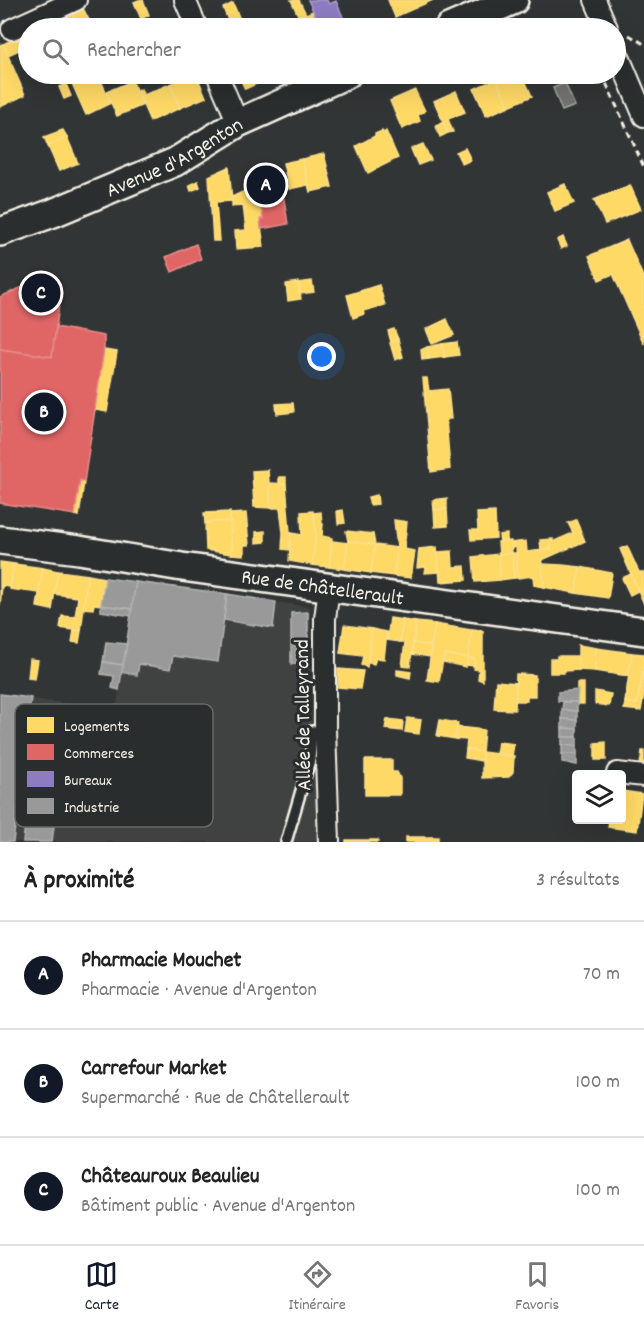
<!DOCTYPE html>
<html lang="fr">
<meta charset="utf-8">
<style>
:root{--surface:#fff;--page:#f2f2f2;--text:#222;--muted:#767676;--line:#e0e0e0;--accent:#111827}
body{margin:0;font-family:Dekko,sans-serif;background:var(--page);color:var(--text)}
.controls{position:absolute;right:18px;bottom:18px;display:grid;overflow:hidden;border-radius:6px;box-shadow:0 6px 24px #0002}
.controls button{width:54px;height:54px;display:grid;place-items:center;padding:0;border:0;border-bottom:2px solid var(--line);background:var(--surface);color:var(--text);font:30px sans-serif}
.you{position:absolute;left:322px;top:357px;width:21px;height:21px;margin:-15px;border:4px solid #fff;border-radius:50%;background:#1a73e8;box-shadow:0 0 0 9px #1a73e833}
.badge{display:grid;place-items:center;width:39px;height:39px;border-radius:50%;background:var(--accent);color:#fff;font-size:20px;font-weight:700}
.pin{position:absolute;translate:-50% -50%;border:3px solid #fff;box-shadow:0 2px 6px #0006}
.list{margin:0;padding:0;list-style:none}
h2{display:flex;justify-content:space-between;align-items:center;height:78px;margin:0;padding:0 24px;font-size:26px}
h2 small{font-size:20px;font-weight:400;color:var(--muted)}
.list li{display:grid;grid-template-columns:39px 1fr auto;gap:18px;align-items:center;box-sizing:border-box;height:108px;padding:0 24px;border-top:2px solid var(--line)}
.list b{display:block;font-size:22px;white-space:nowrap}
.list p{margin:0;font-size:20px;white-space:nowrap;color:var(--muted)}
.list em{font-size:20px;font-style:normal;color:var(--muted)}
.icon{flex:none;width:33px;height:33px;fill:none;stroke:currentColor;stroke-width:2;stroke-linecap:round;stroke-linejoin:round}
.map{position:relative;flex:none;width:644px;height:842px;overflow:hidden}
.search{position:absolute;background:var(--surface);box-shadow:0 6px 24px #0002;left:18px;right:18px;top:18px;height:66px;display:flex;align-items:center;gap:15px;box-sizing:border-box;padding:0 21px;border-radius:33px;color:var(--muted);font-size:22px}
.sheet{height:402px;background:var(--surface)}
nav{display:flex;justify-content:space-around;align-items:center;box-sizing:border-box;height:84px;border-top:2px solid var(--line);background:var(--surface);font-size:16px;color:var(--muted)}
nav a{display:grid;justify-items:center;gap:3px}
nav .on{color:var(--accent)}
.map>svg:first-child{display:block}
.built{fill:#404242}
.water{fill:#727370;stroke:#a6a5a0;stroke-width:1.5}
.homes{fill:#ffd966;stroke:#fce08d;stroke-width:1.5}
.shops{fill:#e06666;stroke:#e6908d;stroke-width:1.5}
.offices{fill:#8e7cc3;stroke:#ad9fce;stroke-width:1.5}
.industry{fill:#999;stroke:#b4b3b1;stroke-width:1.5}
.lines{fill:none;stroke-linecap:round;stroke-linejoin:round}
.lane-casing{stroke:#f4f1e8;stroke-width:14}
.street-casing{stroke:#f4f1e8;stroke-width:24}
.secondary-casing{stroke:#f4f1e8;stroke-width:32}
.path{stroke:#f4f1e8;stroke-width:3;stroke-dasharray:6 4.5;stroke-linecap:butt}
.lane{stroke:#2a2d2e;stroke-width:9}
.street{stroke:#2a2d2e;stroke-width:20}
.secondary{stroke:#2a2d2e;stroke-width:27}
.labels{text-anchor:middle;stroke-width:6;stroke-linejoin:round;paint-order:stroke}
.street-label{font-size:21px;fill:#f4f1e8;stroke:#2a2d2e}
.key{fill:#2a2d2e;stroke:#676866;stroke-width:1.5}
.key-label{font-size:16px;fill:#f4f1e8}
</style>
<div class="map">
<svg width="644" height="842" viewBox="0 0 644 842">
<rect width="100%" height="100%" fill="#323535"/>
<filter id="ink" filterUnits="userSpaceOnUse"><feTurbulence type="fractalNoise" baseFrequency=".0167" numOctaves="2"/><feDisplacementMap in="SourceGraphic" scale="12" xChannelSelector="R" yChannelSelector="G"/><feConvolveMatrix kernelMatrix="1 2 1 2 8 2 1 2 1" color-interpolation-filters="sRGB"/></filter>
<g filter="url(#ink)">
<polygon class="built" points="136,582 310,607 310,706 320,763 320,842 0,842 0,694 116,711"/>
<polygon class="water" points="565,83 575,106 562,111 553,88"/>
<g class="homes">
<polygon points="139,0 143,0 149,15 141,19 134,2"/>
<polygon points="291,0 299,0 306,14 313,11 321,28 304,28"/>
<polygon points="388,0 433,0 395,17"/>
<polygon points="233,3 241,22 231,27 223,8"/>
<polygon points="83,8 91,24 79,28 72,13"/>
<polygon points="72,13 79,28 43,28 42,27"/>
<polygon points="28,32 28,46 8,55 3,44"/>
<polygon points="3,44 25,95 0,107 0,45"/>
<polygon points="84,74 98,74 111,103 86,115 70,79"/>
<polygon points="189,74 196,74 206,97 180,108 170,84 190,75"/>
<polygon points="238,74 265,74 267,79 245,89"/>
<polygon points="265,74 280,74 267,79"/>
<polygon points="508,74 522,74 532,96 509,106 496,79"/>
<polygon points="496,79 509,106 486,116 474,89"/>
<polygon points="132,81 143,105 117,116 106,92"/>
<polygon points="66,84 71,96 64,99 59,87"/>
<polygon points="170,84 180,108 150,121 137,91 141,89 144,95"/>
<polygon points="415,90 425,111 418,115 420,121 402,129 390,101"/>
<polygon points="456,91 465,112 448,119 453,132 448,133 434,101"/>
<polygon points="443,122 448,133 440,137 436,126"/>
<polygon points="63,130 67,137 48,146 44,137"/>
<polygon points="382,131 383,133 386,131 398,158 368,173 356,146 375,136 375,134"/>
<polygon points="67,137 78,163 59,171 48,146"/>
<polygon points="423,144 431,160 418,165 411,149"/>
<polygon points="465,148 471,160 462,164 456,152"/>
<polygon points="324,154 332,187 310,192 302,159"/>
<polygon points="302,159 308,185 289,189 283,163"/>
<polygon points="229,167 232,201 216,202 219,241 213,241 209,176"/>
<polygon points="198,181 200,187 191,191 189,185"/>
<polygon points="565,184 574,203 555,211 547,192"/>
<polygon points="257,185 263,219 260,219 264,247 236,249 235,231 246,230 243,205 232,206 232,197"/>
<polygon points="630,185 641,209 605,224 594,200"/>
<polygon points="563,237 567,246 561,249 557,240"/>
<polygon points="627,240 644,279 644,344 613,274 599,280 589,256"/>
<polygon points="312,281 314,292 300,294 298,283"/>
<polygon points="298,282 301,299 288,301 286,284"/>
<polygon points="379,285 385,305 363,311 364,314 353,318 347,295"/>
<polygon points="447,319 454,335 432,344 426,329"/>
<polygon points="394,329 398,339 391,342 388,331"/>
<polygon points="398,339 403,357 395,360 390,343"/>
<polygon points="457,342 459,355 445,357 442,344"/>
<polygon points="442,344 445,357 429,359 427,347"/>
<polygon points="427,347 429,359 422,360 421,350"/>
<polygon points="104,350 117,352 107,412 95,410"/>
<polygon points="423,378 427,378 429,391 448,389 451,419 446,419 450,469 431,472"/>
<polygon points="293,403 294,412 277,414 276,404"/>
<polygon points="268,470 271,508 254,507 252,471"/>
<polygon points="279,477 286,477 286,484 279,483"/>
<polygon points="80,480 84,482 79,516 75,515"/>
<polygon points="270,483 286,484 290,533 291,533 290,550 282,549 283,533 280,508 271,508"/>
<polygon points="377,495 378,504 370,505 368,497"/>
<polygon points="447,498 447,509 434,510 433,500"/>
<polygon points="447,509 448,526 435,527 434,510"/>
<polygon points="343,510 345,523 338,524 337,511"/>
<polygon points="313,511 316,535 312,565 289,561 291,533 302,535 301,512"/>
<polygon points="230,512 230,521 205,523 204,513"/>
<polygon points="321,512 322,524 323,524 322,536 332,538 329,567 312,565 316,535 314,513"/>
<polygon points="495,512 496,538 471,540 470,530 478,530 477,513"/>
<polygon points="246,513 249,545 244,545 244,555 232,554 230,514"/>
<polygon points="394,520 407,522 404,549 415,551 411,578 394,576 397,548"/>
<polygon points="576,520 585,541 542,560 544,587 534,585 533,576 518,578 516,547 512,548 511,543 526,541 527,552 551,549 550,543 573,533 568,523"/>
<polygon points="230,521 232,554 206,550 205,523"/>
<polygon points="265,531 265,542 256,543 256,532"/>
<polygon points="346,531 373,534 375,545 348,541"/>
<polygon points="507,534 507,541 500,542 499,535"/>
<polygon points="553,539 553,542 550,543 551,549 541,550 540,540"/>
<polygon points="332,541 348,543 344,569 329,567"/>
<polygon points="348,541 375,545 371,573 344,569"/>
<polygon points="511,541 512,553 499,554 498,542"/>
<polygon points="375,545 397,548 394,576 371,573"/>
<polygon points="627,546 639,572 644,572 644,604 620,549"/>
<polygon points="437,547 439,572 425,573 426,567 417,568 419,549"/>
<polygon points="452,551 453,567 465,566 466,580 440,582 438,552"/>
<polygon points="512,553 516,553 518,578 514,578"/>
<polygon points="512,553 514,578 500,580 499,554"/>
<polygon points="499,554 500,580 475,582 473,557"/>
<polygon points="0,562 14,564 10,587 2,586 0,605"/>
<polygon points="14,564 43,568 39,593 10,589"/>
<polygon points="542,564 562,565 580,567 576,593 544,587"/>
<polygon points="580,567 612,573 608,598 576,593"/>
<polygon points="43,568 58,571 52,610 37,607"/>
<polygon points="58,571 88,575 81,631 60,628 62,616 75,617 78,597 54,594"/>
<polygon points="631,574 638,591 630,595 622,578"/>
<polygon points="88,575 105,578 101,605 94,604 93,609 83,608"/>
<polygon points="390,618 403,620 400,642 387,640"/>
<polygon points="403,620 416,622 410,667 402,666 405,642 400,642"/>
<polygon points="416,622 435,624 431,646 413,643"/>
<polygon points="435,624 472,630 468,658 444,654 439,682 427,680"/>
<polygon points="344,625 372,629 367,667 361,665 363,656 340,653"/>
<polygon points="372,629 387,632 384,659 376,658 374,664 368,663"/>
<polygon points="74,630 81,631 79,643 72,642"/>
<polygon points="472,630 483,631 483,681 478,679 479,670 474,669 475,659 468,658"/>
<polygon points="413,643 431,646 430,657 412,654"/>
<polygon points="578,645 596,648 595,671 578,670"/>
<polygon points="596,648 632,653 628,676 595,671"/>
<polygon points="632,653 644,654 644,673 643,672 637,704 625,702"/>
<polygon points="444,654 468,658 466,667 443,662"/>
<polygon points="557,656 578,656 578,670 564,671 564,673 550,673 550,659 557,659"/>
<polygon points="468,658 475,659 474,666 467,665"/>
<polygon points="30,659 38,660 35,679 28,678"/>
<polygon points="338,669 363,671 360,689 338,687"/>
<polygon points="397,670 411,672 410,678 397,675"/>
<polygon points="643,672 644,673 644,694 641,711 624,709 625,702 637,704"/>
<polygon points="516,674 535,675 535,696 527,696 527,701 515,701"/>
<polygon points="496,681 516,683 515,710 494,709"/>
<rect x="577" y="683" width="7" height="21"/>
<polygon points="595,691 611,694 609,706 595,704"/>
<polygon points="407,718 421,720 419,734 405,732"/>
<polygon points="387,719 403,721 402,731 385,729"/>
<polygon points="440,720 458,723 455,739 437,736"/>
<polygon points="457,727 484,730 482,752 466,749 467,740 455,739"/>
<polygon points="498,742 514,744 512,756 496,754"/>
<polygon points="606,742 606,760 595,760 595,743"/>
<polygon points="466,749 482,752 482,761 465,758"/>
<polygon points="642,751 644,751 644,766 640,765"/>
<polygon points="482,752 514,756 513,772 509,777 482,778"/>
<polygon points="365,760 392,760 392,772 397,772 400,778 400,795 365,795"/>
<polygon points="622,791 642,794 637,831 608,827 609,820 622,820"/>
<rect x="406" y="837" width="32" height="5"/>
<rect x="346" y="840" width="32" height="2"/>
</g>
<g class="shops">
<polygon points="280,175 288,224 261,229 260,219 263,219 257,185"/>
<polygon points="196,244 201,259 172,272 166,257"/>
<polygon points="34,282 60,298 52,357 0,349 0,297"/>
<polygon points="56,327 104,336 104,350 84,482 80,480 75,515 0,503 0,349 52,357"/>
</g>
<polygon class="offices" points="308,0 327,0 329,4 336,1 346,24 335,28 321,28"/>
<g class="industry">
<polygon points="105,578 136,582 132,609 101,605"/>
<polygon points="136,582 227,594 218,662 173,656 170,669 139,664 137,675 122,672"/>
<polygon points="227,594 276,602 273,628 224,620"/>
<polygon points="101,605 132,609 131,616 101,611"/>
<polygon points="308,612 308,664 291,664 291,613"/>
<polygon points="106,642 127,644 123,665 103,662"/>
<polygon points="103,662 123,665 119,690 112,688 114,676 101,674"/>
<polygon points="578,690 577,702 558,701 558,692"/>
<polygon points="0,694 31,698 13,842 0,842"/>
<polygon points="563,702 577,702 577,711 562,710"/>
<polygon points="562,710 577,711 577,720 562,719"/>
<polygon points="562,719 577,720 577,729 562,728"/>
<polygon points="562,728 577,729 577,737 562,737"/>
<polygon points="562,737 577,737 577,746 562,745"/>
<polygon points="562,745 577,746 577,754 562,754"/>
<polygon points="562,754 577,754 577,765 562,762"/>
<polygon points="29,788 58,792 52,842 23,842"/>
</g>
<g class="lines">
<defs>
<polyline id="lane" points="286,842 310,760 312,731 325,730"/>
<g id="street">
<polyline points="185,0 197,28"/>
<polyline points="595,0 607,28"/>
<polyline points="12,29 76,0"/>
<polyline points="616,50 644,116"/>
<polyline points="217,74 238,123"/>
<polyline points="617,773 644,776"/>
<polyline points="329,842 325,730 325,619 329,587"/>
</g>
<g id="secondary">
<polyline points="449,28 514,0"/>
<path id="s1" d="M0,232L53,213L175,162L238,123L347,74"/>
<path id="s2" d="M0,540L79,550L182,567L644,631"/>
</g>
</defs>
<use href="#lane" class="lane-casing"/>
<use href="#street" class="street-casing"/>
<use href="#secondary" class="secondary-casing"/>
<g class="path">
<polyline points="629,35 644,44"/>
<polyline points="602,74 644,167"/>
</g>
<use href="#lane" class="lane"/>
<use href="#street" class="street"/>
<use href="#secondary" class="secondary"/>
</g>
</g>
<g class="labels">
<g class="street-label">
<text dy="7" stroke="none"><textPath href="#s1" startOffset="190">Avenue d'Argenton</textPath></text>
<text dy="7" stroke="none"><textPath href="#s2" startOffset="326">Rue de Châtellerault</textPath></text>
<text transform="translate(302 715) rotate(-91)" y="7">Allée de Talleyrand</text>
</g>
</g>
<rect x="15" y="704" width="198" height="123" rx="9" class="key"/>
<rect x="27" y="717" width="27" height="16" fill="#ffd966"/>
<rect x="27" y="744" width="27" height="16" fill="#e06666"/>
<rect x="27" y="771" width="27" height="16" fill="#8e7cc3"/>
<rect x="27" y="798" width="27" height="16" fill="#999"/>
<g class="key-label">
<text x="64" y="731">Logements</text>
<text x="64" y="758">Commerces</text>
<text x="64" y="785">Bureaux</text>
<text x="64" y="812">Industrie</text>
</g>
</svg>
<div class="controls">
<button><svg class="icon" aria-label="layers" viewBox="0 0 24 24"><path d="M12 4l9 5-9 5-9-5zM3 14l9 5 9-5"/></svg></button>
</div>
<div class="you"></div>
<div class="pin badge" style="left:266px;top:185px">A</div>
<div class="pin badge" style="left:44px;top:412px">B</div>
<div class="pin badge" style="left:41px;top:293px">C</div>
<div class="search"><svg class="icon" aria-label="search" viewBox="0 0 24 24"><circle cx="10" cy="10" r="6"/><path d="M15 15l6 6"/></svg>Rechercher</div>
</div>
<section class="sheet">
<h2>À proximité<small>3 résultats</small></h2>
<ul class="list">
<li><span class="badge">A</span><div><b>Pharmacie Mouchet</b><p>Pharmacie · Avenue d'Argenton</p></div><em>70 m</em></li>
<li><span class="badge">B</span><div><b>Carrefour Market</b><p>Supermarché · Rue de Châtellerault</p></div><em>100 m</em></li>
<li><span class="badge">C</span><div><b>Châteauroux Beaulieu</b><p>Bâtiment public · Avenue d'Argenton</p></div><em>100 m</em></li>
</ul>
</section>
<nav>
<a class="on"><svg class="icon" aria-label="map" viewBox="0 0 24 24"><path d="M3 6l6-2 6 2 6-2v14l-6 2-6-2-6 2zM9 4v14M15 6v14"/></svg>Carte</a>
<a><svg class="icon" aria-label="directions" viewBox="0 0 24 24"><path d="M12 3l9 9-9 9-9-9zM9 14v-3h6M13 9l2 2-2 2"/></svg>Itinéraire</a>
<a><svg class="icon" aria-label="saved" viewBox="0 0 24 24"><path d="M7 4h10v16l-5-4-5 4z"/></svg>Favoris</a>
</nav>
